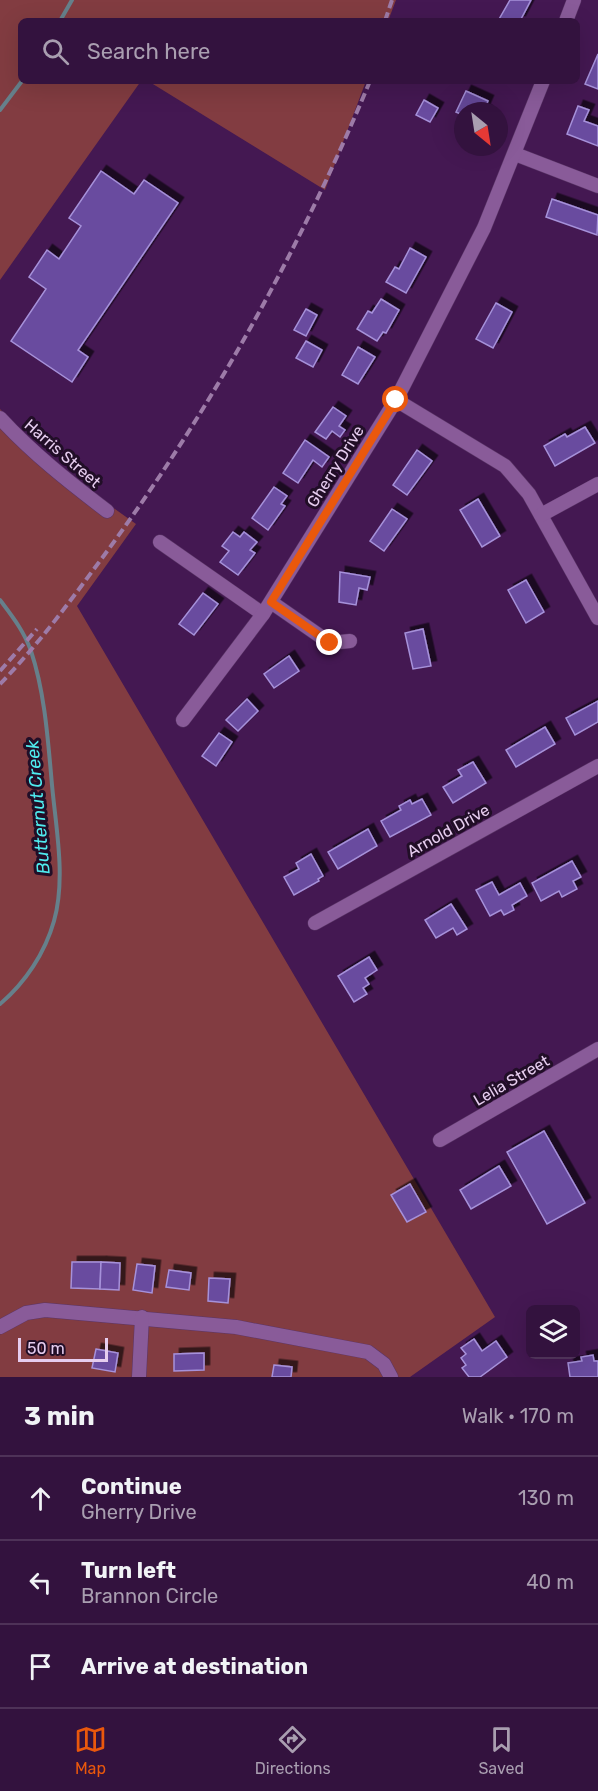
<!DOCTYPE html>
<meta charset="utf-8">
<style>
:root{--surface:#33123e;--page:#3e2049;--text:#f1f3f6;--muted:#a99eb0;--line:#4e3258;--accent:#ea580c}
body{margin:0;font-family:Rubik,sans-serif;background:var(--page);color:var(--text)}
.controls{position:absolute;right:18px;bottom:18px;display:grid;overflow:hidden;border-radius:9px;box-shadow:0 6px 24px #0002}
.controls button{width:54px;height:54px;display:grid;place-items:center;padding:0;border:0;border-bottom:2px solid var(--line);background:var(--surface);color:var(--text);font:30px sans-serif}
.compass{position:absolute;left:454px;top:102px;width:54px;height:54px;border-radius:50%;background:var(--surface);box-shadow:0 6px 24px #0002;rotate:150deg}
.scale{position:absolute;left:18px;bottom:15px;width:90px;box-sizing:border-box;padding-left:6px;border:3px solid #e6cdef;border-top:0;font-size:16px;line-height:21px;white-space:nowrap;color:#e6cdef;-webkit-text-stroke:4px #210e27;paint-order:stroke}
.stop{position:absolute;width:18px;height:18px;margin:-14px;border:4px solid #ea580c;border-radius:50%;background:#fff}
.stop.end{background:#ea580c;border-color:#fff;box-shadow:0 2px 6px #0008}
.list{margin:0;padding:0;list-style:none}
h2{display:flex;justify-content:space-between;align-items:center;height:78px;margin:0;padding:0 24px;font-size:26px}
h2 small{font-size:20px;font-weight:400;color:var(--muted)}
.list li{display:grid;grid-template-columns:39px 1fr auto;gap:18px;align-items:center;box-sizing:border-box;height:84px;padding:0 24px;border-top:2px solid var(--line)}
.list b{display:block;font-size:22px;white-space:nowrap}
.list p{margin:0;font-size:20px;white-space:nowrap;color:var(--muted)}
.list em{font-size:20px;font-style:normal;color:var(--muted)}
.icon{flex:none;width:33px;height:33px;fill:none;stroke:currentColor;stroke-width:2;stroke-linecap:round;stroke-linejoin:round}
.map{position:relative;flex:none;width:598px;height:1377px;overflow:hidden}
.search{position:absolute;background:var(--surface);box-shadow:0 6px 24px #0002;left:18px;right:18px;top:18px;height:66px;display:flex;align-items:center;gap:15px;box-sizing:border-box;padding:0 21px;border-radius:9px;color:var(--muted);font-size:22px}
.sheet{height:330px;background:var(--surface)}
nav{display:flex;justify-content:space-around;align-items:center;box-sizing:border-box;height:84px;border-top:2px solid var(--line);background:var(--surface);font-size:16px;color:var(--muted)}
nav a{display:grid;justify-items:center;gap:3px}
nav .on{color:var(--accent)}
.map>svg:first-child{display:block}
.green{fill:#823c41}
.lines{fill:none;stroke-linecap:round;stroke-linejoin:round}
.stream{stroke:#66808b;stroke-width:4}
.building{fill:#694c9f;stroke:#a691da;stroke-width:1.5;filter:url(#shadow)}
.minor-casing{stroke:#5a3566;stroke-width:15}
.minor{stroke:#895b99;stroke-width:14}
.rail{stroke:#9d7ba8;stroke-width:4;stroke-dasharray:9 4.5;stroke-linecap:butt}
.route{stroke:#ea580c;stroke-width:8}
.labels{text-anchor:middle;stroke-width:6;stroke-linejoin:round;paint-order:stroke}
.street-label{font-size:16px;fill:#e6cdef;stroke:#210e27}
.water-label{font-size:18px;font-style:italic;fill:#4fecef;stroke:#210e27}
</style>
<div class="map">
<svg width="598" height="1377" viewBox="0 0 598 1377">
<defs>
<filter id="shadow"><feDropShadow dx="5.5" dy="-5.5" stdDeviation="0" flood-color="#0009"/></filter>
</defs>
<rect width="100%" height="100%" fill="#441852"/>
<g class="green">
<polygon points="0,0 396,0 388,21 21,21 21,81 141,81 0,280"/>
<polygon points="148,81 366,81 325,190"/>
<polygon points="0,409 49,462 136,524 77,606 495,1317 410,1377 0,1377"/>
</g>
<g class="lines">
<g class="stream">
<polyline points="60,21 72,0"/>
<polyline points="0,110 22,81"/>
<path d="M0,600C12,616 24,631 31,651C45,693 48,741 52,785C56,829 66,878 54,921C45,953 25,983 0,1004"/>
</g>
</g>
<g class="building">
<polygon points="510,0 531,0 520,21 498,21"/>
<polygon points="598,54 598,89 585,84"/>
<polygon points="466,91 488,101 484,110 487,111 463,111 463,115 456,112"/>
<polygon points="424,100 438,108 430,122 416,115"/>
<polygon points="578,106 589,110 584,121 598,126 598,146 567,134"/>
<polygon points="101,171 134,194 144,180 178,203 78,350 88,357 72,382 11,341 46,289 29,277 47,250 59,259 81,226 69,218"/>
<polygon points="552,199 598,215 597,235 546,217"/>
<polygon points="410,248 426,257 406,293 386,282 395,267 399,269"/>
<polygon points="381,299 399,310 386,333 383,332 377,341 357,329 368,311 372,313"/>
<polygon points="496,303 512,312 493,348 476,339"/>
<polygon points="306,309 317,315 306,336 294,330"/>
<polygon points="306,341 322,350 313,367 296,358"/>
<polygon points="358,347 375,357 358,384 342,375"/>
<polygon points="333,407 346,416 339,426 345,430 340,437 332,431 326,439 315,432"/>
<polygon points="585,427 595,443 555,466 544,446 565,434 567,437"/>
<polygon points="305,440 329,457 322,467 313,460 298,483 283,473"/>
<polygon points="417,450 432,461 407,495 393,485"/>
<polygon points="274,487 287,496 281,504 285,506 268,530 252,518"/>
<polygon points="478,499 500,536 482,547 460,510"/>
<polygon points="392,509 407,519 384,551 370,541"/>
<polygon points="233,532 240,537 244,532 257,542 250,550 255,553 238,575 220,562 229,551 222,546"/>
<polygon points="340,572 370,577 367,590 359,588 356,605 339,602"/>
<polygon points="526,580 544,612 526,623 508,590"/>
<polygon points="203,593 218,604 194,635 179,624"/>
<polygon points="423,629 431,666 413,669 405,633"/>
<polygon points="289,656 299,671 274,688 264,674"/>
<polygon points="247,699 258,711 238,731 226,720"/>
<polygon points="598,701 598,722 575,735 566,718"/>
<polygon points="545,727 555,744 516,767 506,750"/>
<polygon points="219,733 232,742 216,766 202,756"/>
<polygon points="473,762 486,783 453,803 443,787 462,776 458,770"/>
<polygon points="422,799 431,815 390,837 381,821 401,810 399,806 410,800 412,804"/>
<polygon points="368,829 377,846 338,869 328,852"/>
<polygon points="311,854 323,876 318,879 319,881 294,895 284,877 299,869 296,863"/>
<polygon points="572,861 581,877 573,881 577,889 562,897 559,891 541,901 532,883"/>
<polygon points="492,882 499,895 520,883 527,896 512,905 514,910 504,915 501,910 490,916 476,890"/>
<polygon points="451,904 467,929 457,935 453,928 436,938 425,920"/>
<polygon points="369,957 377,970 365,978 369,984 363,988 367,994 354,1002 338,976"/>
<polygon points="544,1131 585,1203 547,1224 507,1152"/>
<polygon points="499,1166 511,1186 471,1209 460,1190"/>
<polygon points="410,1184 426,1212 407,1222 391,1195"/>
<polygon points="72,1262 101,1262 100,1289 71,1288"/>
<polygon points="101,1262 120,1263 119,1290 100,1289"/>
<polygon points="137,1264 155,1266 152,1293 133,1290"/>
<polygon points="169,1270 191,1273 189,1290 166,1287"/>
<polygon points="209,1278 230,1279 228,1303 208,1301"/>
<polygon points="474,1339 482,1351 496,1341 507,1357 480,1377 469,1377 462,1368 466,1365 461,1358 466,1354 461,1348"/>
<polygon points="96,1349 118,1353 115,1372 92,1368"/>
<polygon points="204,1353 204,1370 174,1371 174,1354"/>
<polygon points="593,1355 594,1361 598,1361 598,1377 570,1377 568,1363 582,1361 581,1357"/>
<polygon points="274,1365 292,1367 291,1377 272,1377"/>
</g>
<g class="lines">
<defs>
<g id="minor">
<polyline points="566,21 574,0"/>
<polyline points="515,154 598,186"/>
<polyline points="396,400 505,466 529,494 598,618"/>
<path d="M0,418C32,453 69,482 107,511"/>
<polyline points="541,515 598,484"/>
<polyline points="160,542 263,614"/>
<polyline points="271,602 330,643 350,641"/>
<polyline points="183,720 263,614 396,400 484,228 543,81"/>
<polyline points="315,923 598,766"/>
<polyline points="440,1140 598,1049"/>
<polyline points="0,1327 26,1313 45,1310 236,1327 368,1352 384,1364 391,1377"/>
<polyline points="139,1377 142,1317"/>
</g>
</defs>
<use href="#minor" class="minor-casing"/>
<use href="#minor" class="minor"/>
<g class="rail">
<polyline points="385,21 392,0"/>
<polyline points="0,671 37,629"/>
<path d="M0,684C40,643 74,596 108,550C214,405 301,247 370,81"/>
</g>
</g>
<g class="lines">
<polyline class="route" points="330,643 271,602 396,400"/>
</g>
<g class="labels">
<g class="street-label">
<text transform="translate(63 453) rotate(41)" y="6">Harris Street</text>
<text transform="translate(335 466) rotate(-58)" y="6">Gherry Drive</text>
<text transform="translate(448 830) rotate(-29)" y="6">Arnold Drive</text>
<text transform="translate(511 1080) rotate(-30)" y="6">Lelia Street</text>
</g>
<g class="water-label">
<text transform="translate(38 807) rotate(-95)" y="6">Butternut Creek</text>
</g>
</g>
</svg>
<div class="controls">
<button><svg class="icon" aria-label="layers" viewBox="0 0 24 24"><path d="M12 4l9 5-9 5-9-5zM3 14l9 5 9-5"/></svg></button>
</div>
<svg class="compass" viewBox="-18 -18 36 36"><path d="M0-13l5 13h-10z" fill="#e53935"/><path d="M0 13l5-13h-10z" fill="#a99eb0"/></svg>
<div class="scale">50 m</div>
<div class="stop" style="left:396px;top:400px"></div>
<div class="stop end" style="left:330px;top:643px"></div>
<div class="search"><svg class="icon" aria-label="search" viewBox="0 0 24 24"><circle cx="10" cy="10" r="6"/><path d="M15 15l6 6"/></svg>Search here</div>
</div>
<section class="sheet">
<h2>3 min<small>Walk · 170 m</small></h2>
<ul class="list">
<li><svg class="icon" aria-label="ahead" viewBox="0 0 24 24"><path d="M12 20V5M6 11l6-6 6 6"/></svg><div><b>Continue</b><p>Gherry Drive</p></div><em>130 m</em></li>
<li><svg class="icon" aria-label="left" viewBox="0 0 24 24"><path d="M17 20v-9H6M10 6l-5 5 5 5"/></svg><div><b>Turn left</b><p>Brannon Circle</p></div><em>40 m</em></li>
<li><svg class="icon" aria-label="arrive" viewBox="0 0 24 24"><path d="M6 21V4h12l-3 4 3 4H6"/></svg><div><b>Arrive at destination</b></div></li>
</ul>
</section>
<nav>
<a class="on"><svg class="icon" aria-label="map" viewBox="0 0 24 24"><path d="M3 6l6-2 6 2 6-2v14l-6 2-6-2-6 2zM9 4v14M15 6v14"/></svg>Map</a>
<a><svg class="icon" aria-label="directions" viewBox="0 0 24 24"><path d="M12 3l9 9-9 9-9-9zM9 14v-3h6M13 9l2 2-2 2"/></svg>Directions</a>
<a><svg class="icon" aria-label="saved" viewBox="0 0 24 24"><path d="M7 4h10v16l-5-4-5 4z"/></svg>Saved</a>
</nav>
